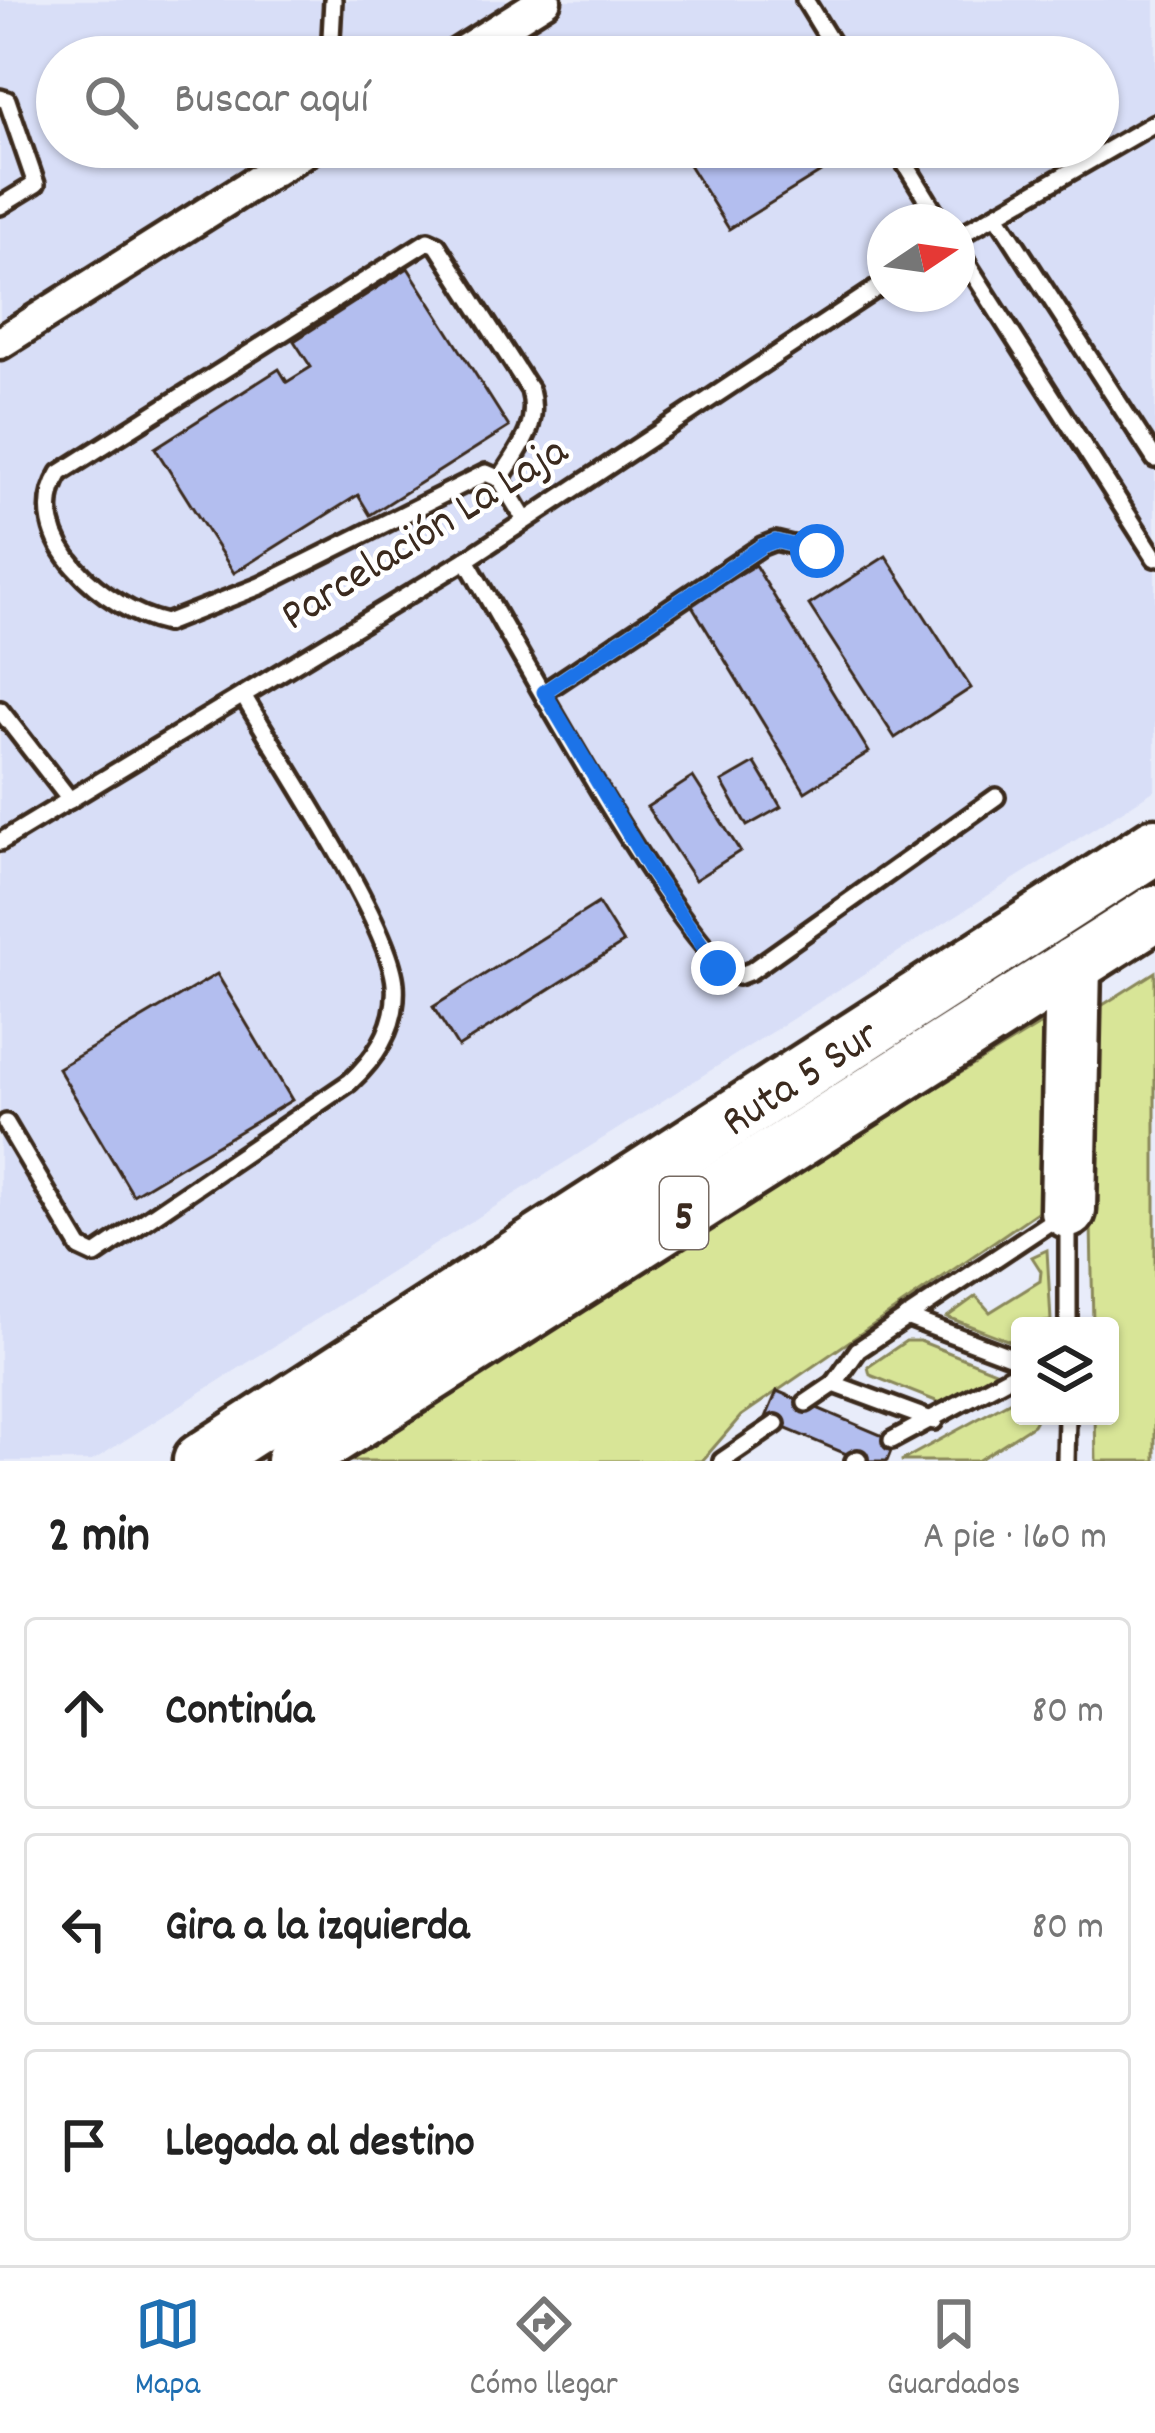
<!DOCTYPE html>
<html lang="es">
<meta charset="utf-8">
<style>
:root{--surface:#fff;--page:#f2f2f2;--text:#222;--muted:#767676;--line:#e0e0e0;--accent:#1f6fb2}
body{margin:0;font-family:Dekko,sans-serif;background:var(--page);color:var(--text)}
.controls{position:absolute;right:36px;bottom:36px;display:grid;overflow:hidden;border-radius:12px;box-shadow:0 3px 9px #0004}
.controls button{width:108px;height:108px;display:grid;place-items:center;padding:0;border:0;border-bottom:3px solid var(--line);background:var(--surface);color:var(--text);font:60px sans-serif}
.compass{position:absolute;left:867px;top:204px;width:108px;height:108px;border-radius:50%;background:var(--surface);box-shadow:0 3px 9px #0004;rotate:77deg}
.stop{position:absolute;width:36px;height:36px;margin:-27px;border:9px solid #1a73e8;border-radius:50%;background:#fff}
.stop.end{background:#1a73e8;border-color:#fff;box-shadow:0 3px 12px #0008}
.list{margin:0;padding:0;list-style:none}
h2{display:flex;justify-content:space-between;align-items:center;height:156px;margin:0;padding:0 48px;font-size:51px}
h2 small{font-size:39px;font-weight:400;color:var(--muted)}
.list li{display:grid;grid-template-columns:78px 1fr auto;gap:36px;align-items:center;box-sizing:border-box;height:192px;margin:0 24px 24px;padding:0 24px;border:3px solid var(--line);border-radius:12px}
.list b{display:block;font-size:45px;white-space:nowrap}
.list em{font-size:39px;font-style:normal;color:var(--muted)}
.icon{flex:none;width:66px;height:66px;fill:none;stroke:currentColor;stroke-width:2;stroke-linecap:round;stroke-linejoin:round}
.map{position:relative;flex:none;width:1155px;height:1461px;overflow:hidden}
.search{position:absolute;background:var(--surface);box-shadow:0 3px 9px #0004;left:36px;right:36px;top:36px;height:132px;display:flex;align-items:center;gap:30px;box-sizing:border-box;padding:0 42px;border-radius:66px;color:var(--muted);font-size:45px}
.sheet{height:804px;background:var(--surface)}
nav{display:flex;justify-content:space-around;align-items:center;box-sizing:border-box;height:168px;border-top:3px solid var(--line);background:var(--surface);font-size:33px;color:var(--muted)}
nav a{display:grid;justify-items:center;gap:6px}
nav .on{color:var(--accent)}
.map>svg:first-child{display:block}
.built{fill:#d8def7;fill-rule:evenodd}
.green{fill:#d8e597;stroke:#8a885a;stroke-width:3}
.building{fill:#b3beef;stroke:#3b2a1e;stroke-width:3}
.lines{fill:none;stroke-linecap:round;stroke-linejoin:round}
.service-casing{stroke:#3b2a1e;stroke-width:24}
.minor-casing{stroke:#3b2a1e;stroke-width:39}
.motorway-casing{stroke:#3b2a1e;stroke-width:63}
.service{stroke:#fff;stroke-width:15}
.minor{stroke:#fff;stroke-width:30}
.motorway{stroke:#fff;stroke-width:54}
.route{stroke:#1a73e8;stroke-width:15}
.labels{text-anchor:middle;stroke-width:9;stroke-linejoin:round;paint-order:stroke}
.shield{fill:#fff;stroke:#766a62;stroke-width:3}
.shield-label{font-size:42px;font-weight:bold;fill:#3b2a1e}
.street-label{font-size:45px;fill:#3b2a1e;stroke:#fff}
</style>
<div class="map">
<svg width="1155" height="1461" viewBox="0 0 1155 1461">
<rect width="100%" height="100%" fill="#e8ecfa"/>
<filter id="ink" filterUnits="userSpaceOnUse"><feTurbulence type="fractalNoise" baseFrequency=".00833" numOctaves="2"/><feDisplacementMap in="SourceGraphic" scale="24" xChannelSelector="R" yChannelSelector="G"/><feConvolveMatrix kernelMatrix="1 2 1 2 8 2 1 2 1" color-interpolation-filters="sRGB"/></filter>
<g filter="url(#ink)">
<path class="built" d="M0,0H1155V790L92,1461H0ZM57,57H1098V147H57ZM885,222H957V294H885Z"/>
<g class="green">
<polygon points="1155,972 1155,1461 1096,1461 1095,1416 1110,1416 1110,1326 1093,1326 1087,1015"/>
<polygon points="1059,1013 1053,1201 741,1416 702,1461 326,1461"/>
<polygon points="1047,1250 1051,1321 1020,1326 1020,1345 947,1317 976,1296 990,1312 1040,1281 1041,1271 1032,1257"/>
<polygon points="906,1341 920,1341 998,1372 946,1405 870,1375 868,1367"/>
<polygon points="1020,1396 1020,1416 1038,1416 1033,1425 977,1461 901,1461"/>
</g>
<g class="building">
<polygon points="714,147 831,147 840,160 729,229 688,163"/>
<polygon points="408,268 509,427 370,515 358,495 234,573 155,448 279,369 287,382 311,367 294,341"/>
<polygon points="886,556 971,688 895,738 809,605"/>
<polygon points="755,565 869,752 805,792 691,604"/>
<polygon points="755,763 781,807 747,826 722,782"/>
<polygon points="693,777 740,851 695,880 647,807"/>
<polygon points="598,903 623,943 458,1047 433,1007"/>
<polygon points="217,974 292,1100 133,1195 58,1068"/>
<polygon points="777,1391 895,1441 887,1461 863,1461 765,1420"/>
</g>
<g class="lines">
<defs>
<g id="service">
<polyline points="805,0 840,57"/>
<polyline points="330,57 333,0"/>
<polyline points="0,98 7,100 36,184 0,206"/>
<polyline points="895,147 941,222"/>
<polyline points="998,217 1155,459"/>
<polyline points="957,237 1155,123"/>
<polyline points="957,248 1155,558"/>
<path d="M500,479C519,449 540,426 530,390L437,245L428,241L60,473C19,539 107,610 166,623L260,586L486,473L500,479L525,520"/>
<path d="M466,560C508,631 682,953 738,976L751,971L996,797"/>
<polyline points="544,692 762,546 775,541 817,551"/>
<polyline points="0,710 70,800"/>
<polyline points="0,842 466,560 885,283"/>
<path d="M6,1123L80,1248L95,1255L350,1082C378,1056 398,1024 395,984C390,923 278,756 243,695"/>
<polyline points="1068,1219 1068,1326"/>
<polyline points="906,1317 1020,1360"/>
<polyline points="834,1384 934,1421"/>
<polyline points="806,1403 834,1384 858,1350 1062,1214"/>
<polyline points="892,1440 1020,1371"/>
<polyline points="722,1461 776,1424"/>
<polyline points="854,1461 858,1459"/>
<polyline points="1066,1461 1067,1416"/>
</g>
<g id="minor">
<polyline points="454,57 545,0"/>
<polyline points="0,343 311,147"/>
</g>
<g id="motorway">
<polyline points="1068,1210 1073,965"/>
<polyline points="201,1461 1155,846"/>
<polyline points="294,1461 1155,913"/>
</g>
</defs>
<use href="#service" class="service-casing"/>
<use href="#minor" class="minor-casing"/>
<use href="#motorway" class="motorway-casing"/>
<use href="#service" class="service"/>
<use href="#minor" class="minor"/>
<use href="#motorway" class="motorway"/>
</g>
</g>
<g class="lines" filter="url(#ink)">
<polyline class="route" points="718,968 652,873 544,692 762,546 775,541 817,551"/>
</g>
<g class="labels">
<rect class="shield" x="660" y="1177" width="48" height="72" rx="9"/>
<g class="shield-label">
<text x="684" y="1228">5</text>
</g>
<g class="street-label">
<text transform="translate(422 530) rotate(-32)" y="16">Parcelación La Laja</text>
<text transform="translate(798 1075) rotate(-33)" y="16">Ruta 5 Sur</text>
</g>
</g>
</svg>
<div class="controls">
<button><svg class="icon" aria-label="layers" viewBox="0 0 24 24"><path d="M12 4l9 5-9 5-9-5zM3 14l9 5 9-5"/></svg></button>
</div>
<svg class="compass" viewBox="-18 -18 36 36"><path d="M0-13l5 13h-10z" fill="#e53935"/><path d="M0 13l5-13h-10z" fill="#767676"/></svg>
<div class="stop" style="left:817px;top:551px"></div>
<div class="stop end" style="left:718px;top:968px"></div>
<div class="search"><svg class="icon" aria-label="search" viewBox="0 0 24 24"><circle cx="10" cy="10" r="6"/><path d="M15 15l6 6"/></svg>Buscar aquí</div>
</div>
<section class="sheet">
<h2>2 min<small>A pie · 160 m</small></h2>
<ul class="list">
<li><svg class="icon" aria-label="ahead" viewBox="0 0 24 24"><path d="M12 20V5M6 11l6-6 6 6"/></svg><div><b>Continúa</b></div><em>80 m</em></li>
<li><svg class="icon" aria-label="left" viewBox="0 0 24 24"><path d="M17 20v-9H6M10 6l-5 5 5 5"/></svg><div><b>Gira a la izquierda</b></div><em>80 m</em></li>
<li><svg class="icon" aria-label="arrive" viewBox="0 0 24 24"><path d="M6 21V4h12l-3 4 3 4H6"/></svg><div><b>Llegada al destino</b></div></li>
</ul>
</section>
<nav>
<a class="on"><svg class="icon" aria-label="map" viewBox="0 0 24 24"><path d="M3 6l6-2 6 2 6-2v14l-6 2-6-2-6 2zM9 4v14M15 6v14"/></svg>Mapa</a>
<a><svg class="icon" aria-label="directions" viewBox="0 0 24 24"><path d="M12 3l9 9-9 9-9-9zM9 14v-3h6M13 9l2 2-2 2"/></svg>Cómo llegar</a>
<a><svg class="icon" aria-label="saved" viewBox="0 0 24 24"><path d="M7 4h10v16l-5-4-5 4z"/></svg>Guardados</a>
</nav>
